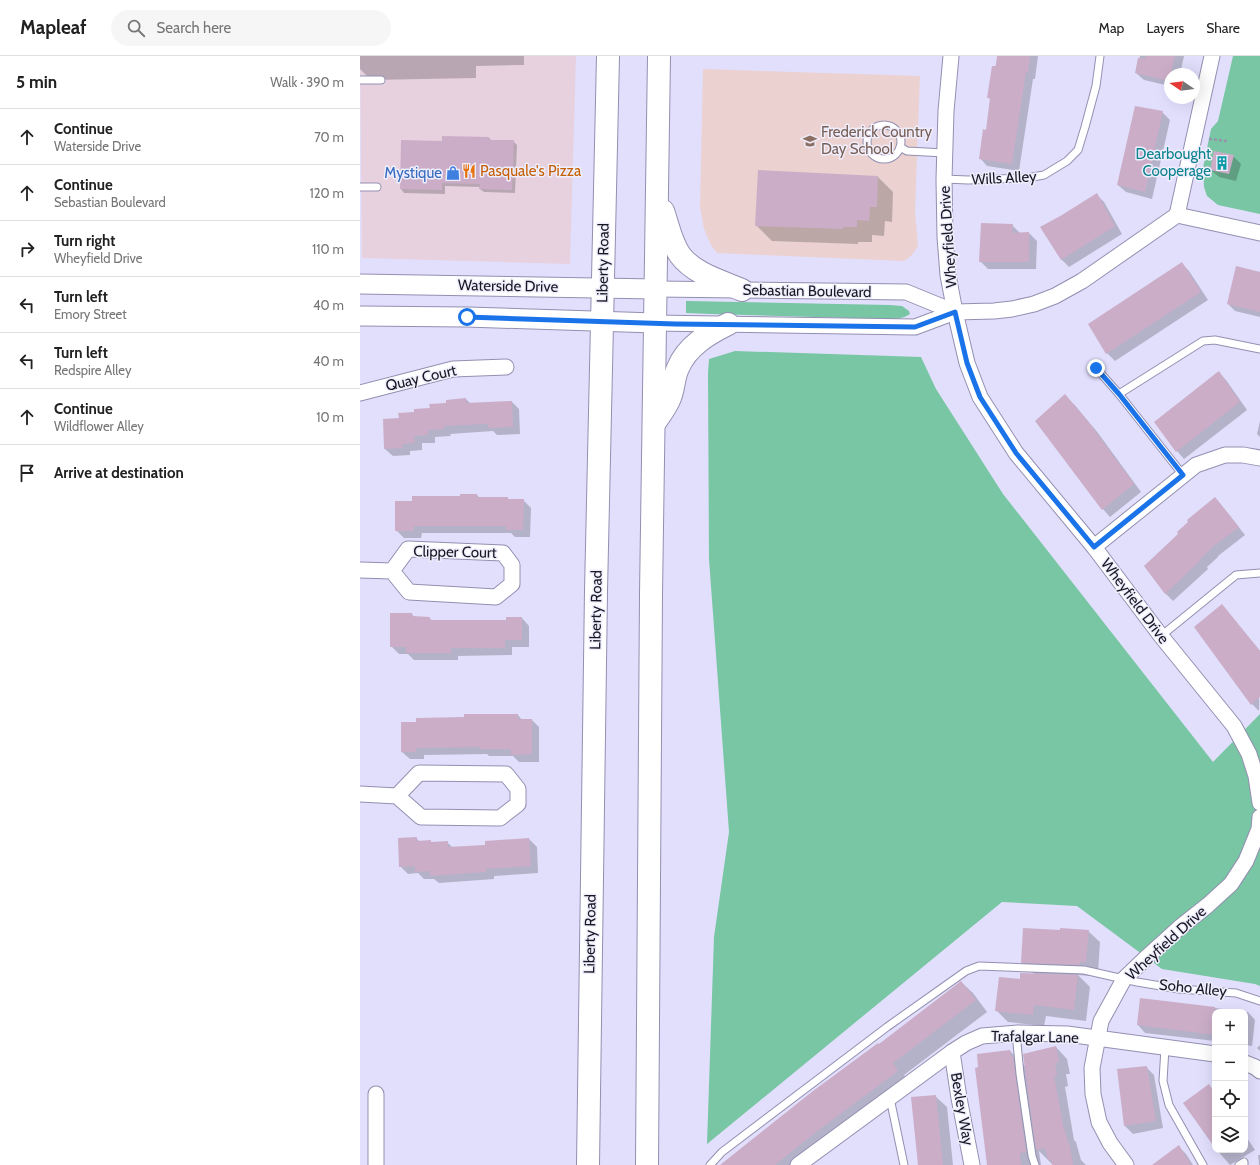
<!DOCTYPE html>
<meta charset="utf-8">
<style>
:root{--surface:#fff;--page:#f6f6f6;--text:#222;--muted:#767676;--line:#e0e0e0}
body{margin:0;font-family:Cabin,sans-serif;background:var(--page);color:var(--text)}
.controls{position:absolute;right:12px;bottom:12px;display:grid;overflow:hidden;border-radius:8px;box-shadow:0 4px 16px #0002}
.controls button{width:36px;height:36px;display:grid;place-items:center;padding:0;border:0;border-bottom:1px solid var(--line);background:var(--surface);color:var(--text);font:20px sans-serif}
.compass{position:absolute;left:804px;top:12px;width:36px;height:36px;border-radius:50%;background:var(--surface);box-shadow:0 4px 16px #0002;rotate:283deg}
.stop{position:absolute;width:12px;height:12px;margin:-9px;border:3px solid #1a73e8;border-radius:50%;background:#fff}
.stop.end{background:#1a73e8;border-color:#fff;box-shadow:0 1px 4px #0008}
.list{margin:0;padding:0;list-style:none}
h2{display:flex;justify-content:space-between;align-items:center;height:52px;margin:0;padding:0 16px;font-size:17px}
h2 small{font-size:13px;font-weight:400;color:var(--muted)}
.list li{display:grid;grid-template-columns:26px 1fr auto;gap:12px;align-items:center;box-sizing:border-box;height:56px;padding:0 16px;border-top:1px solid var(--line)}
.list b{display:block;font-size:15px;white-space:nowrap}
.list p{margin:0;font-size:13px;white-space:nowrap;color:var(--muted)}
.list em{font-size:13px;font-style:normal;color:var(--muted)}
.icon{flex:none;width:22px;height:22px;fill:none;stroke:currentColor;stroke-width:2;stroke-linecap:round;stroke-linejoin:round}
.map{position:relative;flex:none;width:900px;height:1109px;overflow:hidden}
header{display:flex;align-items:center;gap:24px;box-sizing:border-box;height:56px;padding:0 20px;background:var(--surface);border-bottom:1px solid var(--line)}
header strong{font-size:19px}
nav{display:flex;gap:22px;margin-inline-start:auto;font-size:14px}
.search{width:280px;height:36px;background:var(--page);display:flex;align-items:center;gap:10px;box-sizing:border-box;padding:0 14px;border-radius:22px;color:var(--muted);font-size:15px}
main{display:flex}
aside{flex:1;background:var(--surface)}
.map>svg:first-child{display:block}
.commercial{fill:#e7d1df}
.education{fill:#ecd1d1}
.green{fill:#78c6a3}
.shadow{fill:#0003}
.building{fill:#cbadc7}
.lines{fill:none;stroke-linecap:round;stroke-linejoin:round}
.service-casing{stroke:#938fb1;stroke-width:9}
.minor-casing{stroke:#938fb1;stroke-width:17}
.tertiary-casing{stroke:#938fb1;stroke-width:21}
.primary-casing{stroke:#938fb1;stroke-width:24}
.path{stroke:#9795ac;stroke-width:2.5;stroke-dasharray:3 2;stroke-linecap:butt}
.service{stroke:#fff;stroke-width:7}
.minor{stroke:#fff;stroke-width:15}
.tertiary{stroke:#fff;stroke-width:19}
.primary{stroke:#fff;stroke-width:22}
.route{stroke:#1a73e8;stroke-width:5}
.labels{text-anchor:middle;stroke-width:3;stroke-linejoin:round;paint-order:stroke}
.education-label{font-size:15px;fill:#785e54;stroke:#efeefc;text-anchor:start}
.culture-label{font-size:15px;fill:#0d838f;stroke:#efeefc;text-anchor:end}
.food-label{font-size:15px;fill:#c56008;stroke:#efeefc;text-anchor:start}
.shop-label{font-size:15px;fill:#366cbe;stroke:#efeefc;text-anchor:end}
.street-label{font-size:15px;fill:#181723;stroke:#efeefc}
</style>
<header>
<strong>Mapleaf</strong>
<div class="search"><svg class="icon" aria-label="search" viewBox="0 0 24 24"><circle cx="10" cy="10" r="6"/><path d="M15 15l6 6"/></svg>Search here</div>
<nav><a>Map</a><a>Layers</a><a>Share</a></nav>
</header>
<main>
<aside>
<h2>5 min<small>Walk · 390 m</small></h2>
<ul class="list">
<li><svg class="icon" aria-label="ahead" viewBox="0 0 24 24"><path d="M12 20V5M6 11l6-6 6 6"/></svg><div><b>Continue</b><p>Waterside Drive</p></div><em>70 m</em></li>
<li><svg class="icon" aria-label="ahead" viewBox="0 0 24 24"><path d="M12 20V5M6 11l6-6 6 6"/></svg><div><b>Continue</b><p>Sebastian Boulevard</p></div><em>120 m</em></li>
<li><svg class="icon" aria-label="right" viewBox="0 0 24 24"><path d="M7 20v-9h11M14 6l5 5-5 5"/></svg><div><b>Turn right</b><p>Wheyfield Drive</p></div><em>110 m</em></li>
<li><svg class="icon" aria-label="left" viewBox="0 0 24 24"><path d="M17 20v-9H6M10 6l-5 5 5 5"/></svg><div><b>Turn left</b><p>Emory Street</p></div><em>40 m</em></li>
<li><svg class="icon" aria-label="left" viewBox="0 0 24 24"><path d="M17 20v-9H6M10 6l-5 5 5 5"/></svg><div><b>Turn left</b><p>Redspire Alley</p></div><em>40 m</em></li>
<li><svg class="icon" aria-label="ahead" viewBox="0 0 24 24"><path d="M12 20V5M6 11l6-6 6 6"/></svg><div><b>Continue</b><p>Wildflower Alley</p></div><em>10 m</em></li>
<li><svg class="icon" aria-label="arrive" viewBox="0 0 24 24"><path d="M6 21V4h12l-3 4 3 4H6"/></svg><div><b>Arrive at destination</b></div></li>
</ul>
</aside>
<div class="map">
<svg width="900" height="1109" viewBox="0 0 900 1109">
<rect width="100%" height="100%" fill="#e1dffc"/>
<polygon class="commercial" points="0,0 216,0 210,208 2,202"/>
<polygon class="education" points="343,13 560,20 555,155 558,190 552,199 544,205 357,197 351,189 344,173 340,151"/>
<g class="green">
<polygon points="873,0 900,0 900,158 858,149 847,140 844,131 843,112 851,73 858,65"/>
<path d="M326,245L530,249L542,250L549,255L550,258C542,263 536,263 527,263L351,258L326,257Z"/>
<polygon points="375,295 561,301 576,333 643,438 853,706 900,658 900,930 895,928 802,913 717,850 642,846 347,1088 354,881 369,776 349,503 348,317 349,303"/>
</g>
<g class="shadow">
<polygon points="0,0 164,0 164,9 116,10 116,22 11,24 0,13"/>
<polygon points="638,0 678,0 675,23 673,23 659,115 627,110 620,102 627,75 631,44 628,41"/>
<polygon points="780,0 824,0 820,18 810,18 810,30 784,24 776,17"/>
<polygon points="802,56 810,64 792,143 766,136 758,129"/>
<polygon points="129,82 132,85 153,85 157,89 155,137 124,136 120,133 120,131 85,130 85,138 44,137 41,133 42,85 83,86"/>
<polygon points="873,100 881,108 876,125 859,121 851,114"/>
<polygon points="518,121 533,136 532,166 525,165 524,180 512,179 512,186 498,186 498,188 412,185 396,169"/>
<polygon points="736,138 744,146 762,178 709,211 701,203"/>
<polygon points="652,169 660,177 669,177 677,185 676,213 628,213 620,205"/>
<polygon points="821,207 829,215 848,244 755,305 747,297"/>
<polygon points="900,217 900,261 875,255 868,248"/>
<polygon points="858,316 866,324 887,354 824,403 817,395 795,366"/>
<polygon points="106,343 111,348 152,346 159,353 160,378 137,379 133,375 90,378 91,380 75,381 75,387 62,387 62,394 50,395 50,399 33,400 25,393 40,363"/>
<polygon points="713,347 738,377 781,436 750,461 743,453"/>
<polygon points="900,365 900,381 897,378"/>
<polygon points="117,439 120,442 147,442 150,444 163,444 171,452 170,481 155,481 151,477 62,477 61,482 44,482 36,474 53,446"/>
<polygon points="855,442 862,450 885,479 858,500 858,501 847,511 848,513 813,545 805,537"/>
<polygon points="862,549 900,595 899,655 892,648"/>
<polygon points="52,558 55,562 69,562 73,565 147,565 162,562 169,570 169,591 152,591 152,599 98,600 98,604 54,604 48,598 39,598 31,590"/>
<polygon points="158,659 162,664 172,664 179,671 179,706 159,706 153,700 129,700 127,698 64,699 64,703 50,703 42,696 105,662"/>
<polygon points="56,782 59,785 70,785 73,787 87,786 93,792 126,790 169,783 177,791 178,817 134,820 134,823 79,827 74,823 64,823 58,817 48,818 40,810"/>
<polygon points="728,875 740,886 738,917 731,917 731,920 718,919 730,931 726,965 686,960 684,970 648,966 636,954 660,924 674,918 662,906"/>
<polygon points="601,926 613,937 627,956 544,1019 549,1026 441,1109 365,1109"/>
<polygon points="781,943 888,956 895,964 892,990 885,989 885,956 855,956 855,985 785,977 778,969"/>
<polygon points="900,989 900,995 897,992"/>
<polygon points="696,991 707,1003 710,1018 706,1018 708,1030 705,1031 714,1084 716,1086 721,1104 726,1109 693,1109 679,1095 681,1109 628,1109 650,995 666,1011"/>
<polygon points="786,1011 794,1019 803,1072 773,1078 765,1070 758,1014"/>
<polygon points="575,1040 587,1051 593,1109 559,1109"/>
<polygon points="885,1079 895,1094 870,1109 857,1094 885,1094"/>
<polygon points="819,1091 826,1098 833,1109 795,1109"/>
<polygon points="898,1099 900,1099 900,1109 899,1109"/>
</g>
<g class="building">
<polygon points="637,0 670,0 668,16 666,16 652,108 619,103 623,73 626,74 630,42 627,42 632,10 636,10"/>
<polygon points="786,0 815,0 809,25 775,17 778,2 785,3"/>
<polygon points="775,50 803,55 785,136 757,129"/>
<polygon points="82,80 129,81 129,84 154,84 152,134 119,133 120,128 82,127 82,134 40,133 41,84 82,85"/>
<polygon points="854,95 874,99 869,118 850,114"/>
<polygon points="398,114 518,120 517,151 510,151 509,165 497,164 497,171 483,171 483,173 395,170"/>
<polygon points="737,137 755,170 701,204 680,171 702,159"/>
<polygon points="621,167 653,168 652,177 669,176 669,206 619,206"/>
<polygon points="822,206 841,236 746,298 728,268"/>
<polygon points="876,210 900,216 900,256 867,248"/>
<polygon points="859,315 880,346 816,396 794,366"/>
<polygon points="705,338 730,368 774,428 742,454 675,365"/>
<polygon points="106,342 106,347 152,345 153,371 128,372 128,368 83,370 84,373 68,374 68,379 54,380 55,387 42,388 43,392 24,393 23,363 39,362 38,357 54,356 54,353 70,352 69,348 86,347 86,344"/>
<polygon points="100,438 117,438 117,441 148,441 148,443 164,443 163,474 146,474 146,470 54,470 54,475 35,475 35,445 52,445 52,440 100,440"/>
<polygon points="855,441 879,471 851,492 851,493 840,503 841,504 805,538 784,510 818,478 817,476 828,466 827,464"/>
<polygon points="862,548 900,595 900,641 891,649 834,571"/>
<polygon points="30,557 52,557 52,560 70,561 70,564 146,564 146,561 162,561 162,584 145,584 145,592 91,592 91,597 46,597 46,591 30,591"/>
<polygon points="104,658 158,658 158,663 172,663 172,698 151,699 151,693 120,693 120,691 56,692 56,696 41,696 41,666 56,666 56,662 104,661"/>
<polygon points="57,781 57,785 71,784 71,786 88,785 88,791 125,789 125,785 169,782 171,810 126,813 126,816 70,820 70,815 55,816 55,810 39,811 38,782"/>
<polygon points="663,872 700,874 700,872 729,874 726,906 720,906 720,909 661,907"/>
<polygon points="660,917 718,919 714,954 674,949 673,959 635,955 639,921 660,923"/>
<polygon points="601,925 616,944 533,1007 538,1015 456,1076 415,1109 360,1109 453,1035 518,987 519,988"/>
<polygon points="780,942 855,951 855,979 777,969"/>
<polygon points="696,990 699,1006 695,1007 697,1019 694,1020 704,1074 705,1074 708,1087 709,1086 713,1109 692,1109 691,1104 688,1104 685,1092 676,1094 663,998"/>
<polygon points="650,994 651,1000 653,1000 666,1096 660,1097 661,1109 627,1109 615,1012 618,1011 617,998"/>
<polygon points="787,1010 796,1065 764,1070 757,1013"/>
<polygon points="849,1028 855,1037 855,1092 823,1047"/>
<polygon points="576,1039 583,1109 558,1109 551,1041"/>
<polygon points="819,1089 831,1109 792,1109"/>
</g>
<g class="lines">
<defs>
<g id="service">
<polyline points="0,24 21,24"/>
<circle cx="524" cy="86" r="17"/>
<polyline points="540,91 547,95 585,97"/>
<polyline points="584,123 608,124 667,122 684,119 707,105 718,94 725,71 736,30 740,0"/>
<polyline points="0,131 17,131"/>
<polyline points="736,312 759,338"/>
<polyline points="823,419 759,338 843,285 855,284 900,293"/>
<polyline points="801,580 876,519 900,517"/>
<polyline points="656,977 660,1018 672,1100 675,1109"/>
<polyline points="805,992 803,1025 809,1049 843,1109"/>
<polyline points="530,1042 544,1109"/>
<polyline points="350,1109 362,1096 527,971 606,915 619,910 724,914 777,926 819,933 876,937 900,945"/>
<polyline points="879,1109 884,1106 884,1109"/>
</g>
<g id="minor">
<polyline points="591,0 586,55 584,123 585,181 588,219 595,256 607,307 620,341 656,397 734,491 801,580 874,670 889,698 896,720 900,747"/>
<polyline points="817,159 852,0"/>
<polyline points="817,159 900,177"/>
<polyline points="296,233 546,236 595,256"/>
<polyline points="295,267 555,271 595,256 634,255 652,253 674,248 695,240 722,225 817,159"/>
<polyline points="0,337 93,313 146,311"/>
<polyline points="734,491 836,409 865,399 883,399 900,402"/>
<polyline points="0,514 32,515 49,536 136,541 152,528 152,509 143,497 48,493 32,515"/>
<polyline points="0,738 37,740 61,761 140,762 158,748 158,733 146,718 59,717 37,740"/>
<polyline points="592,996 599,1042 612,1109"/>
<polyline points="885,1007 895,1011 900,1015"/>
<polyline points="16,1109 16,1038"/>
<polyline points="438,1109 592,996 606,987 622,980 658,977 707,978 855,998"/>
<polyline points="766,1109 750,1087 739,1066 733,1038 732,1012 741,965 764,923 788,900 819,872 848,849 871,828 886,805 899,773 900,761"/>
</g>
<g id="tertiary">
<polyline points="0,228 296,233"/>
<polyline points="0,260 107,261 295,267"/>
</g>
<g id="primary">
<path d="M303,155C308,169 311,186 320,199C334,218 361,225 382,234"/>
<path d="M294,368C299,360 305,353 309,344C314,335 313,322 318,312C327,290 348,278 368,268"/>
<polyline points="228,1109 236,535 248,0"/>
<polyline points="287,1109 291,538 299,0"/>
</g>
</defs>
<use href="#service" class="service-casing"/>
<use href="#minor" class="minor-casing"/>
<use href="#tertiary" class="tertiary-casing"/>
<use href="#primary" class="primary-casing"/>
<polyline class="path" points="849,83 867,85"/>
<use href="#service" class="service"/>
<use href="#minor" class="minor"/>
<use href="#tertiary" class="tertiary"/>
<use href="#primary" class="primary"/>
</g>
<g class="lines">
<polyline class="route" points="107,261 315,268 555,271 595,256 607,307 620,341 656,397 734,491 823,419 759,338 736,312"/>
</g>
<defs>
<symbol id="school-bare" viewBox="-9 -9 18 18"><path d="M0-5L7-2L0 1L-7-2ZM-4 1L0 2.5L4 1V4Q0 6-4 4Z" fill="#8d6e63" stroke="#efeefc" stroke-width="2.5" paint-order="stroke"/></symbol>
<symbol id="building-bare" viewBox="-9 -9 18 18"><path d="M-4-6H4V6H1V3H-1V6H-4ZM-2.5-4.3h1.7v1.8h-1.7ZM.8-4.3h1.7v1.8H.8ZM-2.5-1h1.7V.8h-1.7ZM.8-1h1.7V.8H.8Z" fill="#0f9aa8" stroke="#efeefc" stroke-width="2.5" paint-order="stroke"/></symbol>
<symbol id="restaurant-bare" viewBox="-9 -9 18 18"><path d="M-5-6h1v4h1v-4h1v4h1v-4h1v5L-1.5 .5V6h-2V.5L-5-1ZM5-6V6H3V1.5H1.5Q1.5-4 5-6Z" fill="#e8710a" stroke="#efeefc" stroke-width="2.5" paint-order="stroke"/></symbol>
<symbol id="shop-bare" viewBox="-9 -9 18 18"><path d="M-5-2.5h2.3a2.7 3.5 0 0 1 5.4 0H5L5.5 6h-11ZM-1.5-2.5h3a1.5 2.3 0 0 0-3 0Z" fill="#3f7fe0" stroke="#efeefc" stroke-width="2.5" paint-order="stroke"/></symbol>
</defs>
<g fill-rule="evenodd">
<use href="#school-bare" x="440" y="75" width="20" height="20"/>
<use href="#building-bare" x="852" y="97" width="20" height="20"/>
<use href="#restaurant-bare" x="99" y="105" width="20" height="20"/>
<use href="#shop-bare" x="83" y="107" width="20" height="20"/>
</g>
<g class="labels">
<g class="education-label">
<text x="461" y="81">Frederick Country<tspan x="461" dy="17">Day School</tspan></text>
</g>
<g class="culture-label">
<text x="851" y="103">Dearbought<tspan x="851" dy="17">Cooperage</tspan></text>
</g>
<g class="food-label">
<text x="120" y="120">Pasquale's Pizza</text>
</g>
<g class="shop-label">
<text x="82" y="122">Mystique</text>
</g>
<g class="street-label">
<text transform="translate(644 122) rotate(-3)" y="5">Wills Alley</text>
<text transform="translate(588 181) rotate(-94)" y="5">Wheyfield Drive</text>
<text transform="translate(243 207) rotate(-89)" y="5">Liberty Road</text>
<text transform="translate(148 230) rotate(1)" y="5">Waterside Drive</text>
<text transform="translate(447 235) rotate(1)" y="5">Sebastian Boulevard</text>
<text transform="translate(61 322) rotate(-13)" y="5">Quay Court</text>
<text transform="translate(95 496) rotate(1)" y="5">Clipper Court</text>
<text transform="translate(775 545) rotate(53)" y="5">Wheyfield Drive</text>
<text transform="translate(236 554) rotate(-89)" y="5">Liberty Road</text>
<text transform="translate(230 878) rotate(-89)" y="5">Liberty Road</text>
<text transform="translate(806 887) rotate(-42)" y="5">Wheyfield Drive</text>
<text transform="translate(833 932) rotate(6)" y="5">Soho Alley</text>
<text transform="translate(675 981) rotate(1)" y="5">Trafalgar Lane</text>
<text transform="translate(602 1053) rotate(80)" y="5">Bexley Way</text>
</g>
</g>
</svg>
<div class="controls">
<button>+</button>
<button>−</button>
<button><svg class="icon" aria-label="locate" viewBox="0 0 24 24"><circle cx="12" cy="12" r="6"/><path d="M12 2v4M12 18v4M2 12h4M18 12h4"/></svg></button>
<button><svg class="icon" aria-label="layers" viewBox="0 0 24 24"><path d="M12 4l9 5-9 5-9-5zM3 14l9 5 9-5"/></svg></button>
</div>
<svg class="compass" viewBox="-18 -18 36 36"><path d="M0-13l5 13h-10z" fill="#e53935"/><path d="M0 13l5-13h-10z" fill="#767676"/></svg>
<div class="stop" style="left:107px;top:261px"></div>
<div class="stop end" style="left:736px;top:312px"></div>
</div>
</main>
